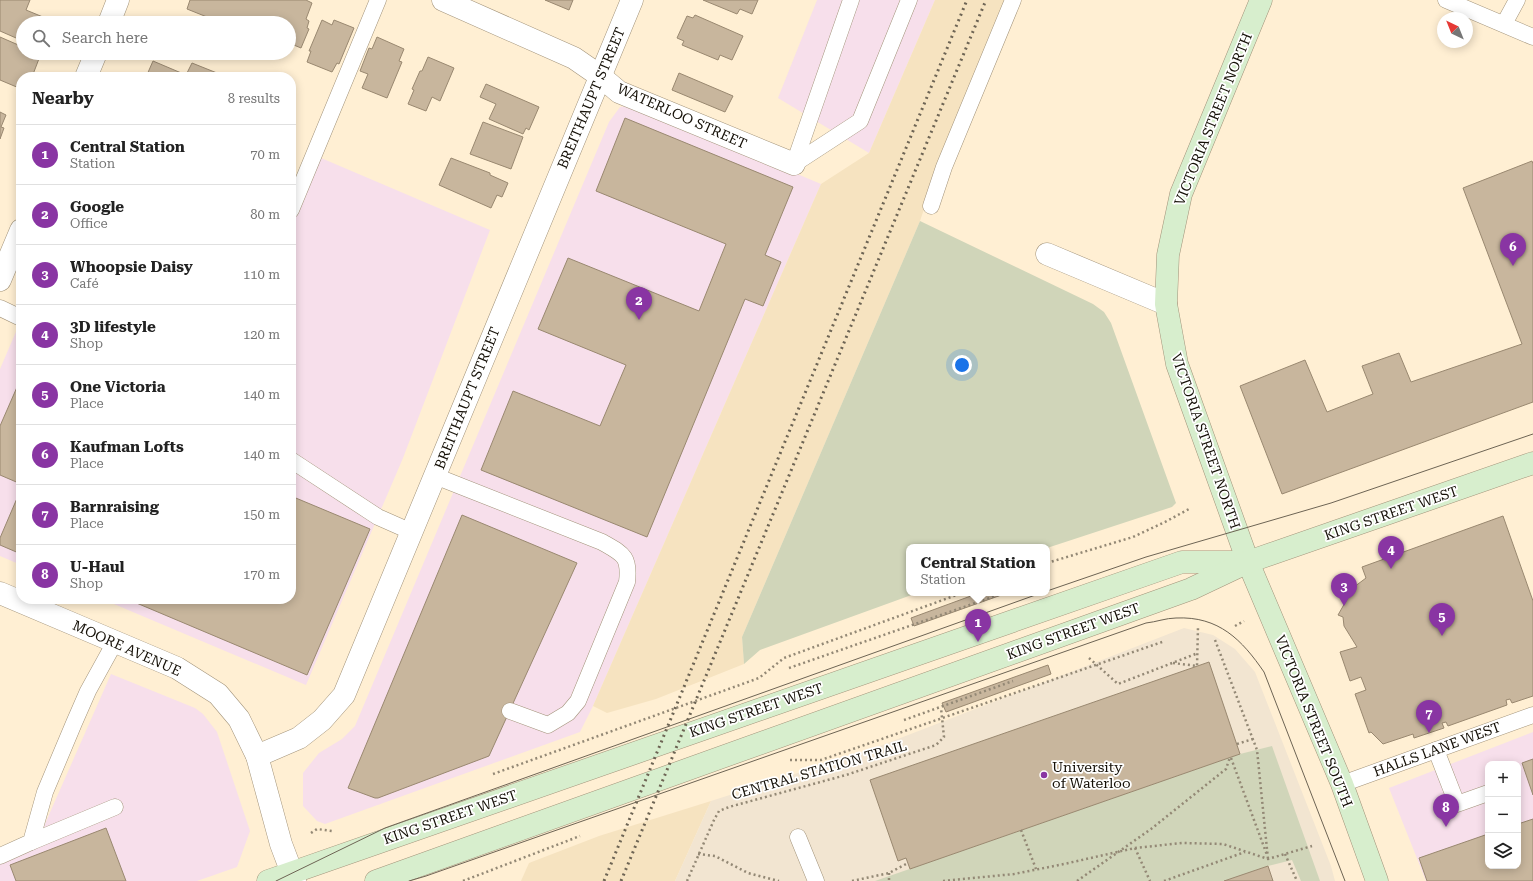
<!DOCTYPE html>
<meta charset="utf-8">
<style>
:root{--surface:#fff;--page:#f2f2f2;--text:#222;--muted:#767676;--line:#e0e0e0;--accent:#8935a3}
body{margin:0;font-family:"Roboto Serif",serif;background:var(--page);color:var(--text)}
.controls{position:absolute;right:12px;bottom:12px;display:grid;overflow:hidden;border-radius:8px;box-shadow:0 2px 10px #0003}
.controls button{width:36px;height:36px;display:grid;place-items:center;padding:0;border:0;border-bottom:1px solid var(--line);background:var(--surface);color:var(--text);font:20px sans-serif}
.compass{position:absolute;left:1437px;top:12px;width:36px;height:36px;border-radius:50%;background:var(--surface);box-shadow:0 2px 10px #0003;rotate:317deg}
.you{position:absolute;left:962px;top:365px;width:14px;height:14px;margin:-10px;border:3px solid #fff;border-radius:50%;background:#1a73e8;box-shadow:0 0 0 6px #1a73e833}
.badge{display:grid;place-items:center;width:26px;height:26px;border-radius:50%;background:var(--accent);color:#fff;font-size:13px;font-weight:700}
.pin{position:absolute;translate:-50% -33px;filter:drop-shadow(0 1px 2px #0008)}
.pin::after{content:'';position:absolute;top:21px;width:14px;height:12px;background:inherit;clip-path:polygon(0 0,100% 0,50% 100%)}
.popup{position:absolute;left:906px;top:544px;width:144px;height:52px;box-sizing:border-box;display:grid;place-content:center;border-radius:8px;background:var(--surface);filter:drop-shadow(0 1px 3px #0005);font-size:13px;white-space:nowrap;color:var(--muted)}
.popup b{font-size:15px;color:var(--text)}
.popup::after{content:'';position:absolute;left:50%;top:100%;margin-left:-8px;border:8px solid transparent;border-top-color:var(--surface)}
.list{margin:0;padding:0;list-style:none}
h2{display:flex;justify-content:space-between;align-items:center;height:52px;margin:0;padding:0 16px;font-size:17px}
h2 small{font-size:13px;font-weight:400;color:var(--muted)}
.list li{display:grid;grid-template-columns:26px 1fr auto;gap:12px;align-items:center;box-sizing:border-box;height:60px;padding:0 16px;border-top:1px solid var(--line)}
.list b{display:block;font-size:15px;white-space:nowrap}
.list p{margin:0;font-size:13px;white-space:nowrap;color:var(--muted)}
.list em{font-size:13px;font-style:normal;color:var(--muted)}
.icon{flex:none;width:22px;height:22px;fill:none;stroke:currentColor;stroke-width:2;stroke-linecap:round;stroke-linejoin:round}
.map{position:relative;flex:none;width:1533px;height:881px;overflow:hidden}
.search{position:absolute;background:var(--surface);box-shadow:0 2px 10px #0003;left:16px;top:16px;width:280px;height:44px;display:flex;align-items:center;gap:10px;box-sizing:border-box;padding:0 14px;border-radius:22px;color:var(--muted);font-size:15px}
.panel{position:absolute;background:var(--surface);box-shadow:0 2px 10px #0003;left:16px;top:72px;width:280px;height:532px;border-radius:16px}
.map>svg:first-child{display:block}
.commercial{fill:#f7dfeb;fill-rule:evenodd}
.built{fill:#f6e3c0}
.education{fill:#f2e5d1}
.green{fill:#d0d5b9}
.building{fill:#c8b69d;stroke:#998870}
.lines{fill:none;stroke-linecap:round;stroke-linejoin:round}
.service-casing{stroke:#a2937a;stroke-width:17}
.minor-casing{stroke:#a2937a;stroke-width:23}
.tertiary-casing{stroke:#a2937a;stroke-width:23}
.secondary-casing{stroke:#a2937a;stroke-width:23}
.path{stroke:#938875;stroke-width:2.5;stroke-dasharray:2 3;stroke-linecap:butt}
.service{stroke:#fff;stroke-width:16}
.minor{stroke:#fff;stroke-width:22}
.tertiary{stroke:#fff;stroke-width:22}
.secondary{stroke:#d7eecd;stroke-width:22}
.tram{stroke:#6d6454;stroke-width:1}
.rail{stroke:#6d6454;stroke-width:3;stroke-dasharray:2 4;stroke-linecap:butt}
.poi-dot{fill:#8935a3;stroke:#fff;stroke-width:1.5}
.labels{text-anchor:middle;stroke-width:3.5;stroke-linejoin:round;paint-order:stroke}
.street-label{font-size:14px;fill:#140f06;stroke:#fff}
.poi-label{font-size:14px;fill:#140f06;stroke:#fff;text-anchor:start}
</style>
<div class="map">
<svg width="1533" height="881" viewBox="0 0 1533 881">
<rect width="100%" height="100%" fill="#ffefd3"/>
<g class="commercial">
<polygon points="817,0 935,0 869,153 778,98"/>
<polygon points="632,105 821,184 593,706 580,732 325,824 317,821 303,806 303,773 319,753 342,739 355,726 609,122 620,107"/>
<polygon points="307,152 490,230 403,458 306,685 102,599 291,599 291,188"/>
<polygon points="21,320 21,565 0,556 0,369"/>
<polygon points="111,674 195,708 203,714 217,732 250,831 237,867 197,881 0,881 0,861 37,842"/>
<path d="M1533,732V881H1426L1389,788ZM1488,764H1518V866H1488Z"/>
</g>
<g class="built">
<polygon points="935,0 1007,0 932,185 920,221 742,637 744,664 656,699 607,713 593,706 821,184 869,153"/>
<polygon points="711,801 675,881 521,881 529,863 599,836"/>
</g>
<polygon class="education" points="1184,628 1213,635 1235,649 1255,672 1331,866 1335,881 675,881 711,801 872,749"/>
<g class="green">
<polygon points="920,221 1093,304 1104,312 1111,323 1176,503 1172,507 1047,548 909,547 909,593 917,593 760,650 744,664 742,637"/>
<polygon points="1272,746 1320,881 1301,881 1292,860 1268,866 1224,881 875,881 1240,754"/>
</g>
<g class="building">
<polygon points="0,0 30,0 26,10 55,22 23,23 23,41 0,31"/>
<polygon points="190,0 306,0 312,3 306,19 309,21 307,28 309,29 301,48 289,43 289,23 222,23 187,9"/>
<polygon points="545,0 573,0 569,10"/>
<polygon points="703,0 758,0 752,14 740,9 737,14"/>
<polygon points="695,15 743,36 732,60 720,55 718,60 682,45 684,41 677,38 687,16 693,18"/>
<polygon points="322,20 332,25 334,20 354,28 339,64 337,63 332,72 307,62 311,51 309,51"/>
<polygon points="0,37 23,47 23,53 33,53 40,56 32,77 21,77 21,87 19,88 0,80"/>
<polygon points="377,37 404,49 399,61 402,62 387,98 362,88 368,74 360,71 369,48 372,49"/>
<polygon points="428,57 454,68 440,101 432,97 426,111 408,104 414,90 412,89 420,71 422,71"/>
<polygon points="153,61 186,75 192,63 227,77 146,77"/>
<polygon points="679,73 733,96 725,112 672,90"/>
<polygon points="486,84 539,107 529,130 526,128 523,134 489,119 496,104 480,97"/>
<polygon points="0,112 6,115 1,127 4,128 0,139"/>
<polygon points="625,118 793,187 765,255 781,262 763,306 745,299 647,537 481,470 513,391 600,426 626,365 538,329 568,258 699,311 726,244 596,191"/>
<polygon points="483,122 523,137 511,169 470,154"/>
<polygon points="451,158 490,173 490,175 508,183 502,197 497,195 491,208 439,185"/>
<polygon points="1532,161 1533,164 1533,402 1282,494 1240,386 1305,360 1327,412 1373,394 1362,366 1399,353 1411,382 1522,344 1463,188"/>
<polygon points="21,378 21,484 0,475 0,426"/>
<polygon points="21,489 21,554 0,545 0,538"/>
<polygon points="291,496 370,529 307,675 127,599 291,599"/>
<polygon points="462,515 577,563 489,756 378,798 375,798 348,788"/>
<polygon points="1503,516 1533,601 1533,696 1512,703 1510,699 1506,700 1507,705 1448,726 1446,722 1442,723 1444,728 1414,738 1413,734 1383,744 1371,732 1369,733 1355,694 1366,690 1361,677 1350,681 1340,652 1357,647 1344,626 1343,617 1338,615 1354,587 1366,578 1362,567"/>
<polygon points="979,593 1007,593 914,626 911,618"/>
<polygon points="1209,662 1240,754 910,869 906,858 898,861 870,780"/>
<polygon points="1048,665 1051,674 946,712 942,703"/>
<polygon points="1533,759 1533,795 1522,763"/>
<polygon points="1533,819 1533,881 1427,881 1419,858 1488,834 1488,866 1518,866 1518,824"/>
<polygon points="106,828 126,881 16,881 10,865"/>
<polygon points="1268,866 1273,881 1224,881"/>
</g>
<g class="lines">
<defs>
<g id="service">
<polyline points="1446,0 1533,37"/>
<polyline points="1504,24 1517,0"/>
<polyline points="794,164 860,121 909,0"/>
<polyline points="794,164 851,0"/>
<polyline points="931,206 944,167 1013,0"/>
<polyline points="291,210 378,0"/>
<polyline points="0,308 21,318"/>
<polyline points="291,460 378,517 412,532"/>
<path d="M435,476L602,542C623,554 630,556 627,582L578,701L568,713L548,725L510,711"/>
<polyline points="1436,750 1457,804 1488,793"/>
<polyline points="1342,784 1533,715"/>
<polyline points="798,837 816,881"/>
<polyline points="31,842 115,807"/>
<polyline points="0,856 31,842 45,792 74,723 88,691 115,642"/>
</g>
<g id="minor">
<polyline points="443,0 574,58 600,76 619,92 794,164"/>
<polyline points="1047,254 1166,304"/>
<polyline points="0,593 177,668 218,694 239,719 257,756 281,844 295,881"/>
<polyline points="257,756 299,738 322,720 344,695 632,0"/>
</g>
<g id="tertiary">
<polyline points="109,23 118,0"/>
<polyline points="86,77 96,53"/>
<polyline points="0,280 21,230"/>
</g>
<g id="secondary">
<polyline points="1261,0 1181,194 1168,255 1166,304 1177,364 1248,562 1342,784 1377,881"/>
<polyline points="268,881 1182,562 1241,562"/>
<polyline points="376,881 1191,589 1248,562 1533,463"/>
</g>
</defs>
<use href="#service" class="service-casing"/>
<use href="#minor" class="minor-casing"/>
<use href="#tertiary" class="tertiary-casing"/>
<use href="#secondary" class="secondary-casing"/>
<g class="path">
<polyline points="1047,563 1133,537 1165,522 1189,509"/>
<polyline points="1235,626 1244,621"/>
<polyline points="1215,640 1257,750 1268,859"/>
<polyline points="1089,658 1118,684 1198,653"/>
<polyline points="1173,663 1197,666 1198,627"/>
<polyline points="789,668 1004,593"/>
<polyline points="904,720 1013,681"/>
<polyline points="1237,744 1253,739"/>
<polyline points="1231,758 1267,855"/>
<polyline points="790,760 821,760 1165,641"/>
<polyline points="493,774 759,678 784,658 962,593"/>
<polyline points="1021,830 1036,869"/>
<polyline points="311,833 317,829 332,831"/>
<polyline points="1135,848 1150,881"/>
<polyline points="698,854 715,856 748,873 779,881"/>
<polyline points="1285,854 1297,881"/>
<polyline points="889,873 889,881"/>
<polyline points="463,881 580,836"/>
<polyline points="687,881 714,820 719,811 729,807 846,775 936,745 944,737 941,708"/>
<polyline points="852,881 889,873 908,863"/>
<polyline points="943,881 1014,874 1064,864 1135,848 1182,843 1223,844 1268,859 1312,846"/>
<polyline points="1077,881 1151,829 1226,769 1230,757"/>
<polyline points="1164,881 1245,852"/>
</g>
<use href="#service" class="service"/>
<use href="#minor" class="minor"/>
<use href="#tertiary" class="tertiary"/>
<use href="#secondary" class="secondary"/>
<g class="tram">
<polyline points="1047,591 1146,557 1331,503 1533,434"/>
<polyline points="276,881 385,828 1041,593"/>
<path d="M409,881L426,876L1146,623C1156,622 1166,618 1176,618C1219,616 1242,640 1264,672L1345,881"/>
</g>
<g class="rail">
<polyline points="604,881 967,0"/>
<polyline points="621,881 986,0"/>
</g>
</g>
<circle class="poi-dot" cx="1044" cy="775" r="4"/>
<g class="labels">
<g class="street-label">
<text transform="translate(591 98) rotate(-67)" y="5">BREITHAUPT STREET</text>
<text transform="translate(682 116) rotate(24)" y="5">WATERLOO STREET</text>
<text transform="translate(1213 119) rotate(-68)" y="5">VICTORIA STREET NORTH</text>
<text transform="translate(467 398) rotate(-68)" y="5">BREITHAUPT STREET</text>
<text transform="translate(1206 441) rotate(71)" y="5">VICTORIA STREET NORTH</text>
<text transform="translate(1391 513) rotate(-19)" y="5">KING STREET WEST</text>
<text transform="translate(1073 631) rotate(-20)" y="5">KING STREET WEST</text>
<text transform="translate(127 648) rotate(24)" y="5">MOORE AVENUE</text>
<text transform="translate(756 710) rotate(-19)" y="5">KING STREET WEST</text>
<text transform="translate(1314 721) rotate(68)" y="5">VICTORIA STREET SOUTH</text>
<text transform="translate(1437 749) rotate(-20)" y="5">HALLS LANE WEST</text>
<text transform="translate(819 770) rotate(-16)" y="5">CENTRAL STATION TRAIL</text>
<text transform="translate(450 817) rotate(-19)" y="5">KING STREET WEST</text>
</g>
<g class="poi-label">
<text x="1052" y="772">University<tspan x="1052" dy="16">of Waterloo</tspan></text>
</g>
</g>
</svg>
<div class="controls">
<button>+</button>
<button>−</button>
<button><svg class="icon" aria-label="layers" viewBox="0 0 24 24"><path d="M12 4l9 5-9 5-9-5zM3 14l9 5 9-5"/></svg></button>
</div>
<svg class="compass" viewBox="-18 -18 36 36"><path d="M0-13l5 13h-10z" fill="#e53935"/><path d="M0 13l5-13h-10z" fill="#767676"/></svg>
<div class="you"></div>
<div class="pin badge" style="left:978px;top:642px">1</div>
<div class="popup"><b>Central Station</b>Station</div>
<div class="pin badge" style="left:639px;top:320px">2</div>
<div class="pin badge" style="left:1344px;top:606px">3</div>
<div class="pin badge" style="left:1391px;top:569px">4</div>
<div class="pin badge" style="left:1442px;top:636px">5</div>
<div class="pin badge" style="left:1513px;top:266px">6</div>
<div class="pin badge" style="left:1429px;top:733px">7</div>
<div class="pin badge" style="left:1446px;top:827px">8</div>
<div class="search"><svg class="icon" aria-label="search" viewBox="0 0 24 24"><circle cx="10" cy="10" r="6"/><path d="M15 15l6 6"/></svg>Search here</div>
<section class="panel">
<h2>Nearby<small>8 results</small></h2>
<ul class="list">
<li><span class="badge">1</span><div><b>Central Station</b><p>Station</p></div><em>70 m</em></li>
<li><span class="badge">2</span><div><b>Google</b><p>Office</p></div><em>80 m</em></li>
<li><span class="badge">3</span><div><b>Whoopsie Daisy</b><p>Café</p></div><em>110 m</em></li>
<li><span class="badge">4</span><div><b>3D lifestyle</b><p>Shop</p></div><em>120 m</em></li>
<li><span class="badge">5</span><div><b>One Victoria</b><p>Place</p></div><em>140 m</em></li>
<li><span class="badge">6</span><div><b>Kaufman Lofts</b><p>Place</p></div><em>140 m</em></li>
<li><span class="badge">7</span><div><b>Barnraising</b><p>Place</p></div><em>150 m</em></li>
<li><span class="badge">8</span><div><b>U-Haul</b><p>Shop</p></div><em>170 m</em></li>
</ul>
</section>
</div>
